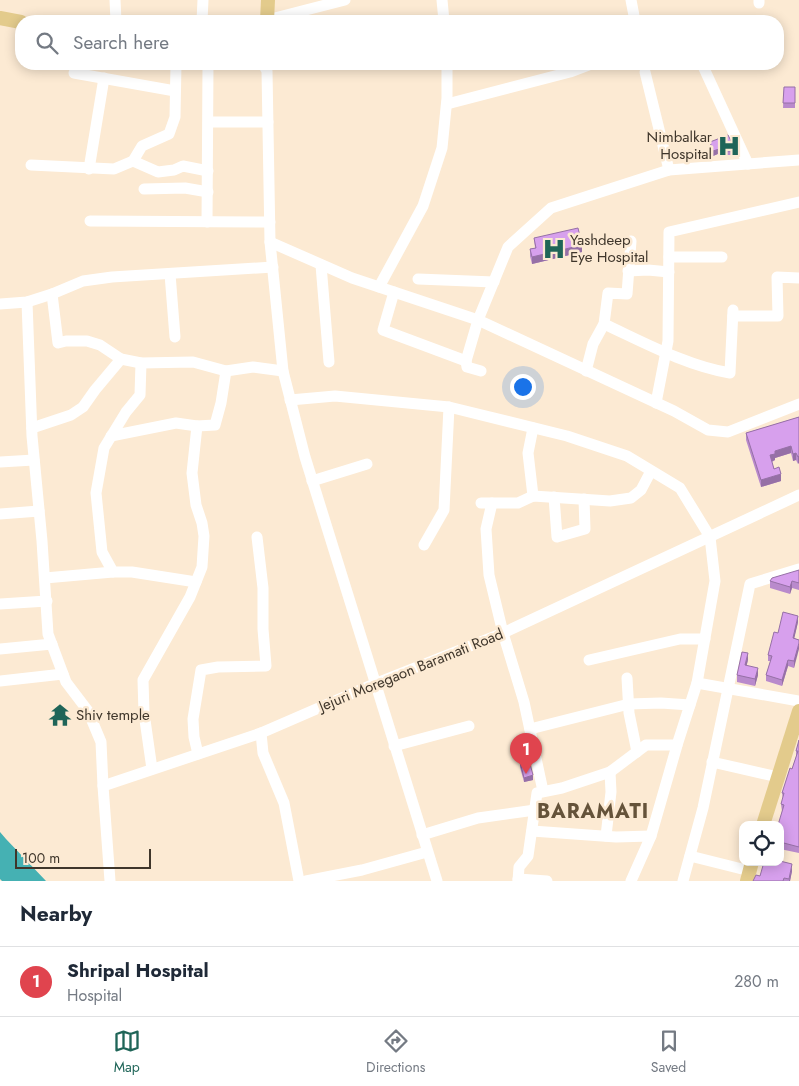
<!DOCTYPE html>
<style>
:root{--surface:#fff;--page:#f6f6f7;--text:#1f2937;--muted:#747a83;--line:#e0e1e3;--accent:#1f6558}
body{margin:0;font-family:Jost,sans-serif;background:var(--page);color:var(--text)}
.controls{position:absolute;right:15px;bottom:15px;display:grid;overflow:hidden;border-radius:10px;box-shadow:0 2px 12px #0003}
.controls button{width:45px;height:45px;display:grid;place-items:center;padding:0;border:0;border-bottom:1px solid var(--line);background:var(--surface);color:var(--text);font:25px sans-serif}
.scale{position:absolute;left:15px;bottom:12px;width:136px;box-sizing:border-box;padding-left:5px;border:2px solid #3f362b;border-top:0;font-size:14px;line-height:18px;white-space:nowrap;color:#3f362b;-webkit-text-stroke:4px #fcead3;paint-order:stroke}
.you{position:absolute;left:522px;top:386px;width:18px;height:18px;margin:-12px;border:4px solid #fff;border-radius:50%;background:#1a73e8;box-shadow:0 0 0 8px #1a73e833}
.badge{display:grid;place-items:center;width:32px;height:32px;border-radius:50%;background:var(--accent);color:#fff;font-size:16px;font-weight:700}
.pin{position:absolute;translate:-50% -41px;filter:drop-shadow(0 1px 2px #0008)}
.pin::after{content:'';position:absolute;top:26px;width:18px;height:15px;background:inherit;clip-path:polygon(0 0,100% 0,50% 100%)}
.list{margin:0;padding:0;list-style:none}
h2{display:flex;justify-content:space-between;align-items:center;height:65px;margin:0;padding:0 20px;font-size:21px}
h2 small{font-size:16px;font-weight:400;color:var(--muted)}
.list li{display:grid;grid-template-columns:32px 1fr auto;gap:15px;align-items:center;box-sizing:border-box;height:70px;padding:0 20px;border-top:1px solid var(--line)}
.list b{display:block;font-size:19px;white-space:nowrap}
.list p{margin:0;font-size:16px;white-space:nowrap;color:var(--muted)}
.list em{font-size:16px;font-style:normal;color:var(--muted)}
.icon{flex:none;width:28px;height:28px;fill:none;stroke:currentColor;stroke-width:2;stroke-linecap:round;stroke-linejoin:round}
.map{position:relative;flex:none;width:799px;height:881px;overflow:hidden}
.search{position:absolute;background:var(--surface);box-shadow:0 2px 12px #0003;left:15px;right:15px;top:15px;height:55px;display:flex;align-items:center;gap:12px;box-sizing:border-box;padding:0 18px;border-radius:20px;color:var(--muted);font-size:19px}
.sheet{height:135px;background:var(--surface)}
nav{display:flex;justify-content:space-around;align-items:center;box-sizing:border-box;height:70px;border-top:1px solid var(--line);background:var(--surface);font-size:14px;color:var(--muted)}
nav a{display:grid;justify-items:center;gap:2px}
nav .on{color:var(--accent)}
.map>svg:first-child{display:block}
.water{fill:#45b1b3}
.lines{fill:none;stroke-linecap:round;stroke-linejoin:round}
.minor{stroke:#fff;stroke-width:11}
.major{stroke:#e3cb8c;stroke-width:14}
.wall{fill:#b98acc}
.shaded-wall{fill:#9670a6}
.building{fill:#d7a0ed;stroke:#9670a6}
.labels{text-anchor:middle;stroke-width:5;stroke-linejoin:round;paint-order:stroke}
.poi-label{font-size:15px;fill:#3f362b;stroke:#fcead3;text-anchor:start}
.street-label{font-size:15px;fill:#3f362b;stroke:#fcead3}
.district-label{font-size:20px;font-weight:bold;letter-spacing:1px;fill:#65533a;stroke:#fcead3}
</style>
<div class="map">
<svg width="799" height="881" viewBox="0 0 799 881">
<rect width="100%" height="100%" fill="#fcead3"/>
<polygon class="water" points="0,832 6,839 46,881 2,881 0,879"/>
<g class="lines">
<g class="minor">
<polyline points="115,0 116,21"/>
<polyline points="442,0 444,21"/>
<polyline points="631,0 635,21"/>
<polyline points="759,0 759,3"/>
<polyline points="267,20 345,0"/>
<polyline points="202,21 203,0"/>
<polyline points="263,64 267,71 270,242 283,371 305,457 437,881"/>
<polyline points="702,64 748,164"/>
<polyline points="645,72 669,170"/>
<polyline points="74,73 175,91"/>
<polyline points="447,104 570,72 591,64"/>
<polyline points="209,122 268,122"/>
<polyline points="133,161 158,172 174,170 183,166 208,171"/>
<polyline points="31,165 114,169 133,161 142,146 169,134 175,117 176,64"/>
<polyline points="89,169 104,78"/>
<polyline points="144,189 185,188 208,192"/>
<polyline points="90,221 270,222"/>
<polyline points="207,222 208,64"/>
<polyline points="270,242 352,278 478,320 674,411 708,430 728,432 799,404"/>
<polyline points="669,257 722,257"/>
<polyline points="321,265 329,362"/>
<polyline points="628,271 648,270 669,272"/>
<polyline points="170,274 175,337"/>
<polyline points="418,279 494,282"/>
<polyline points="379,287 423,206 442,148 447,98 447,64"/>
<polyline points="394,292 383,330 466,361"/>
<polyline points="52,294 58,343 66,341 87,341 100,345 121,359 141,363 193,362 226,371"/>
<polyline points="27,302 32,436 42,541 48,634 66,682 88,711 101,742 103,786"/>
<polyline points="0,304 27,302 52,294 83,281 112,277 273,267"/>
<polyline points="733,316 778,316 777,277 799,278"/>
<path d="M604,324C643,342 687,366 730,373L733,310"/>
<polyline points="141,363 140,395 126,412 104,448 96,493 102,552 113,572 132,572 196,582"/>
<polyline points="481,371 467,367 466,361 478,320 508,247 551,208 669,170 799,160"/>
<polyline points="586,371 593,344 604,324 608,293 627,294 631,241"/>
<polyline points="290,400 335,396 449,407 567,436 627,456 680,488 710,537 715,581 697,683 678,742 651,836 631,881"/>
<polyline points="656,403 668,341 669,232 799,202"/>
<polyline points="32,428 71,415 83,407 95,390 121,359"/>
<polyline points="111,436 176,423 197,426"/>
<polyline points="0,462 34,460"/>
<polyline points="312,481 367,464"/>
<polyline points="533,496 528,453 533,428"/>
<polyline points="554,497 557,537 585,529 584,499"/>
<polyline points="481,503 518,503 533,496 610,501 631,498 641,490 651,471"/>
<polyline points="492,503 486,529 489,575 503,633 524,702 543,791"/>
<polyline points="0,514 39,511"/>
<polyline points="424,545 444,510 449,407"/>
<polyline points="45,578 113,572"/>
<polyline points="0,604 47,601"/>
<polyline points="0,649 52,644"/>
<polyline points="589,660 680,639 705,639"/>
<polyline points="627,678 629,713 637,752"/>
<polyline points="0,681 63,674"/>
<polyline points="697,683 799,701"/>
<polyline points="530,729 629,704 661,703 690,705"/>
<polyline points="261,733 263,753 284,803 299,881"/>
<polyline points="394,746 469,726"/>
<polyline points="198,754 194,737 193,719 201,670 218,667 266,666 263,629 263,588 257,537"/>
<polyline points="712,762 778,777"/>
<polyline points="152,769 144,713 143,680 190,597 202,567 204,536 202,523 196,505 192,473 197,426 215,425 221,403 226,371 253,367 283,371"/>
<polyline points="532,831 616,837 651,836"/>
<polyline points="422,835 478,818 535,810"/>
<polyline points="606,836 611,792 610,772"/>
<polyline points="690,856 750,871"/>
<polyline points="518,879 547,881"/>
<polyline points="110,881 103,786 261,733 374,684 503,633 799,495"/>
<polyline points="306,881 362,870 427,852"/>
<polyline points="518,881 519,867 528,856 537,793 562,788 610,772 646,745 677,745"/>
<polyline points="683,881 703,808 750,584 799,569"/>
</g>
<g class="major">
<polyline points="0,18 21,22"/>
<polyline points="267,21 268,0"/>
<polyline points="763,825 799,711"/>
<polyline points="747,881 752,862"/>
</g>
</g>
<g class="wall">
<polygon points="784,87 795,87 795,108 783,108"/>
<polygon points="710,142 736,151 736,155 727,155 725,151 713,156 710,147"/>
<polygon points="534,238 582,252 532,264 530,256 530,249 535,248"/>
<polygon points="799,417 798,464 796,460 793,461 791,453 775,458 775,460 772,462 774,469 781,481 761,487 746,440 746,433"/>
<polygon points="799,570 799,590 792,588 790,594 770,588 770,581"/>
<polygon points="798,622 794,638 799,640 794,668 788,666 782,686 766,681 766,675 771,661 768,661 768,655 778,633"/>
<polygon points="748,660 746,666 758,675 755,686 737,682 737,675"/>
<polygon points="799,740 799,853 780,849 780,825 782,811 781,804 783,799 782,793 792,769 796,757 796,751"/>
<polygon points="520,762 533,780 524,782 520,767"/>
<polygon points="792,871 790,881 753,881 760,876"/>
</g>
<g class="shaded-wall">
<polygon points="725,147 725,151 713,156 713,151"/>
<polygon points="582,245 582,252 532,264 532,257"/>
<polygon points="791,446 791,453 775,458 775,460 770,462 770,455 775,451"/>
<polygon points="796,453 796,460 793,461 793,454"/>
<polygon points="799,456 799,463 798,464 798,457"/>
<polygon points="781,474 781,481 761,487 761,480"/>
<polygon points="792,581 792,588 790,594 790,587"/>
<polygon points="798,616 798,622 793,644 793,638"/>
<polygon points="799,643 799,649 794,668 794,661"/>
<polygon points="748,653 748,660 745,672 745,665"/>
<polygon points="788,660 788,666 782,686 782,680"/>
<polygon points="758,668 758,675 755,686 755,679"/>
<polygon points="533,775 533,780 524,782 524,778"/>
<polygon points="792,864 792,871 790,881 789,881"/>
</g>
<g class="building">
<polygon points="784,87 795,87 795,103 783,103"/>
<polygon points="728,135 736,151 727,151 725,147 713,151 710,142"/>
<polygon points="578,228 582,245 532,257 530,249 536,248 534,238"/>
<polygon points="799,417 799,456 798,457 796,453 793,454 791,446 775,451 775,454 770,455 774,469 779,467 781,474 761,480 746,433"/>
<polygon points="799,570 799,583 792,581 790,587 770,581 772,578"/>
<polygon points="783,612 798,616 793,638 799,640 799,643 794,661 788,660 782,680 766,675 772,656 768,655 774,632 778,633"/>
<polygon points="742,652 748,653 745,665 758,668 755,679 737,675"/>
<polygon points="799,740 799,847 780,842 780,825 778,825 784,805 781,804 784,793 782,793 790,768 792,769 798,751 796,751"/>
<polygon points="529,760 533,775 524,778 520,762"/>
<polygon points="780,861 792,864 789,879 784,878 783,881 753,881 756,875 760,876 764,862 780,862"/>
</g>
<defs>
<symbol id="hospital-bare" viewBox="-9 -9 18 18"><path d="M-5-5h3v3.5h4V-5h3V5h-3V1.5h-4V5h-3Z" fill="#1f6558" stroke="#fcead3" stroke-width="2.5" paint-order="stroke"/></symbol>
<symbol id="temple-bare" viewBox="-9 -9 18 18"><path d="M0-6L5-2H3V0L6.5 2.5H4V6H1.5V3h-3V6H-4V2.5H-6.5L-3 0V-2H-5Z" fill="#1f6558" stroke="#fcead3" stroke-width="2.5" paint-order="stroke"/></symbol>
</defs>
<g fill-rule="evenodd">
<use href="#hospital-bare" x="713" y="130" width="32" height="32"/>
<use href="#hospital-bare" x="538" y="233" width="32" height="32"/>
<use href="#temple-bare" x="44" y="699" width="32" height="32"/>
</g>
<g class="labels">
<g class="poi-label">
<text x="712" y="142" text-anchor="end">Nimbalkar<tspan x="712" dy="17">Hospital</tspan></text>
<text x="570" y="245">Yashdeep<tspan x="570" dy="17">Eye Hospital</tspan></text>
<text x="76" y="720">Shiv temple</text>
</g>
<g class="street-label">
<text transform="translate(411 670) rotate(-22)" y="5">Jejuri Moregaon Baramati Road</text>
</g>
<g class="district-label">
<text x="593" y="818">BARAMATI</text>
</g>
</g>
</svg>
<div class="controls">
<button><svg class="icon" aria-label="locate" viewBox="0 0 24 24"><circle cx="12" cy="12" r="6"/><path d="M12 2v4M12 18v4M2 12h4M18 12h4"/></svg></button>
</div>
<div class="scale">100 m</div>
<div class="you"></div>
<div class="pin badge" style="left:526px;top:774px;background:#e0444e">1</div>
<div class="search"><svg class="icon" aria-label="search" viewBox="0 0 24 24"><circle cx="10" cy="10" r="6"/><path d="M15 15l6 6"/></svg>Search here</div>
</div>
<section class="sheet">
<h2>Nearby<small></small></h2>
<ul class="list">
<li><span class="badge" style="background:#e0444e">1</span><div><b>Shripal Hospital</b><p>Hospital</p></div><em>280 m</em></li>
</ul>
</section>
<nav>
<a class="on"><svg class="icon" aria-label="map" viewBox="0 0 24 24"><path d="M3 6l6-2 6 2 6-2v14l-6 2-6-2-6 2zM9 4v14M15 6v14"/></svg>Map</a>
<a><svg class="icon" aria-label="directions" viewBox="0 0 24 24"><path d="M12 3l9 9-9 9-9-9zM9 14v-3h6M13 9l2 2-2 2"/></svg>Directions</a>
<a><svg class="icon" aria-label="saved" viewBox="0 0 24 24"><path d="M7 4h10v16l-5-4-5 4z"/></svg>Saved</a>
</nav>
